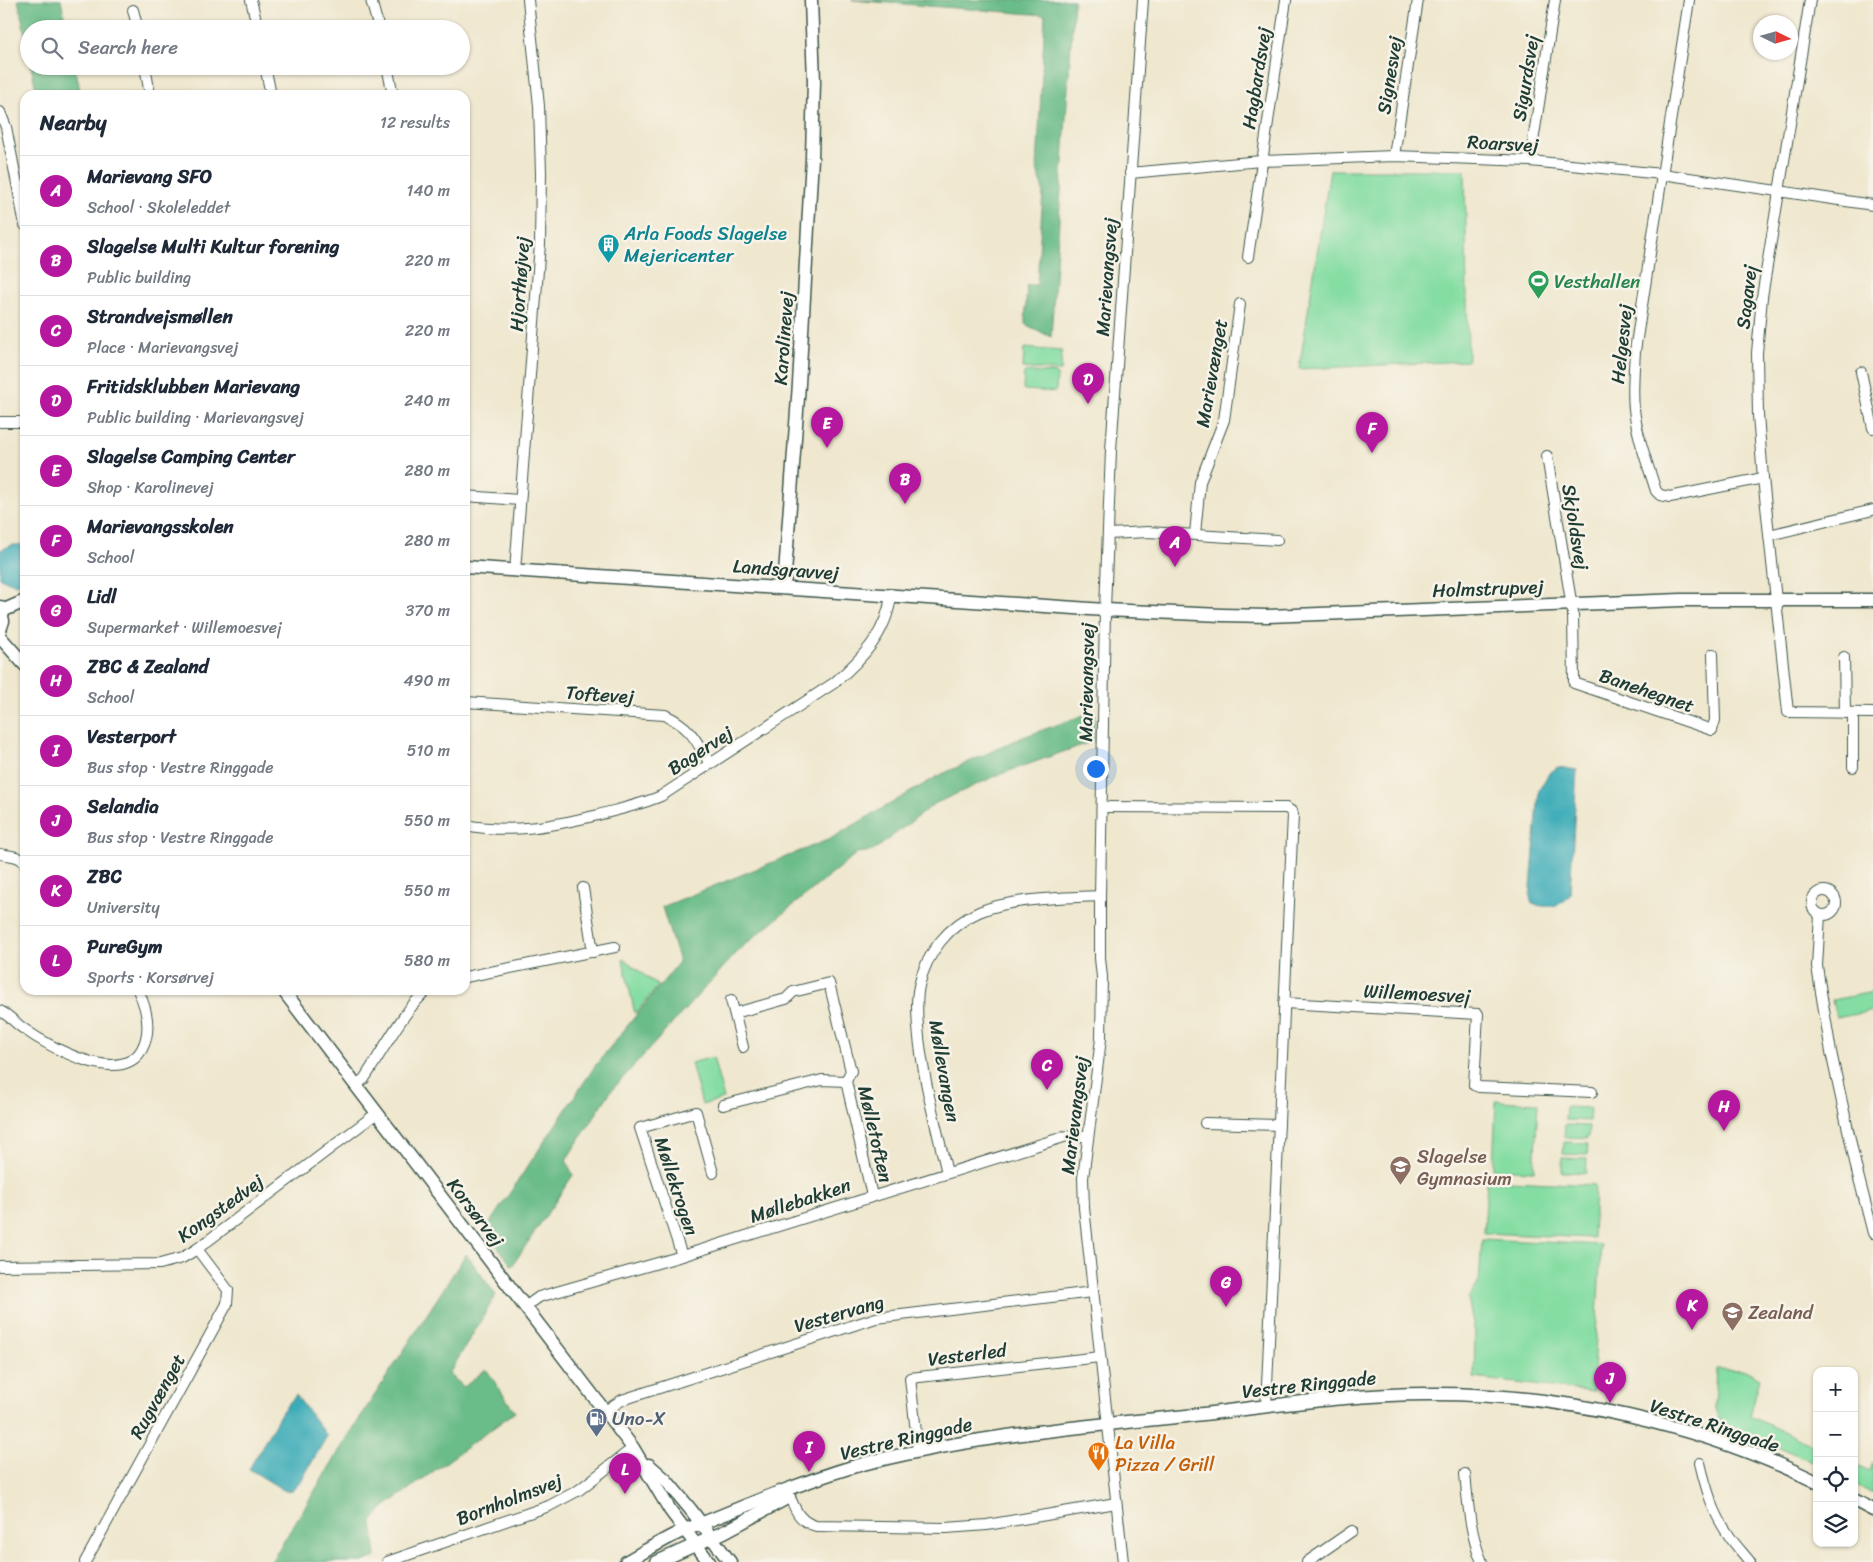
<!DOCTYPE html>
<meta charset="utf-8">
<style>
:root{--surface:#fff;--page:#f6f6f7;--text:#1f2937;--muted:#747a83;--line:#e0e1e3;--accent:#b5179e}
body{margin:0;font-family:Sriracha,sans-serif;background:var(--page);color:var(--text)}
.controls{position:absolute;right:15px;bottom:15px;display:grid;overflow:hidden;border-radius:10px;box-shadow:0 1px 4px #0004}
.controls button{width:45px;height:45px;display:grid;place-items:center;padding:0;border:0;border-bottom:1px solid var(--line);background:var(--surface);color:var(--text);font:25px sans-serif}
.compass{position:absolute;left:1753px;top:15px;width:45px;height:45px;border-radius:50%;background:var(--surface);box-shadow:0 1px 4px #0004;rotate:95deg}
.you{position:absolute;left:1095px;top:768px;width:18px;height:18px;margin:-12px;border:4px solid #fff;border-radius:50%;background:#1a73e8;box-shadow:0 0 0 8px #1a73e833}
.badge{display:grid;place-items:center;width:32px;height:32px;border-radius:50%;background:var(--accent);color:#fff;font-size:16px;font-weight:700}
.pin{position:absolute;translate:-50% -41px;filter:drop-shadow(0 1px 2px #0008)}
.pin::after{content:'';position:absolute;top:26px;width:18px;height:15px;background:inherit;clip-path:polygon(0 0,100% 0,50% 100%)}
.list{margin:0;padding:0;list-style:none}
h2{display:flex;justify-content:space-between;align-items:center;height:65px;margin:0;padding:0 20px;font-size:21px}
h2 small{font-size:16px;font-weight:400;color:var(--muted)}
.list li{display:grid;grid-template-columns:32px 1fr auto;gap:15px;align-items:center;box-sizing:border-box;height:70px;padding:0 20px;border-top:1px solid var(--line)}
.list b{display:block;font-size:19px;white-space:nowrap}
.list p{margin:0;font-size:16px;white-space:nowrap;color:var(--muted)}
.list em{font-size:16px;font-style:normal;color:var(--muted)}
.icon{flex:none;width:28px;height:28px;fill:none;stroke:currentColor;stroke-width:2;stroke-linecap:round;stroke-linejoin:round}
.map{position:relative;flex:none;width:1873px;height:1562px;overflow:hidden}
.search{position:absolute;background:var(--surface);box-shadow:0 1px 4px #0004;left:20px;top:20px;width:450px;height:55px;display:flex;align-items:center;gap:12px;box-sizing:border-box;padding:0 18px;border-radius:28px;color:var(--muted);font-size:19px}
.panel{position:absolute;background:var(--surface);box-shadow:0 1px 4px #0004;left:20px;top:90px;width:450px;height:905px;border-radius:15px}
.map>svg:first-child{display:block}
.green{fill:#84dda2;stroke:#528d6b}
.forest{fill:#6bbc88;stroke:#457c5e}
.water{fill:#3babb7;stroke:#2d7476}
.lines{fill:none;stroke-linecap:round;stroke-linejoin:round}
.minor-casing{stroke:#3e564b;stroke-width:12}
.tertiary-casing{stroke:#3e564b;stroke-width:15}
.minor{stroke:#fff;stroke-width:10}
.tertiary{stroke:#fff;stroke-width:12}
.labels{text-anchor:middle;stroke-width:5;stroke-linejoin:round;paint-order:stroke}
.street-label{font-size:19px;fill:#1f3d34;stroke:#f7f3e8}
.culture-label{font-size:19px;fill:#0d838f;stroke:#f7f3e8;text-anchor:start}
.leisure-label{font-size:19px;fill:#27864d;stroke:#f7f3e8;text-anchor:start}
.education-label{font-size:19px;fill:#785e54;stroke:#f7f3e8;text-anchor:start}
.service-label{font-size:19px;fill:#4e5e75;stroke:#f7f3e8;text-anchor:start}
.food-label{font-size:19px;fill:#c56008;stroke:#f7f3e8;text-anchor:start}
</style>
<div class="map">
<svg width="1873" height="1562" viewBox="0 0 1873 1562">
<rect width="100%" height="100%" fill="#f7f3e8"/>
<filter id="ink" filterUnits="userSpaceOnUse"><feTurbulence type="fractalNoise" baseFrequency=".02" numOctaves="2"/><feDisplacementMap in="SourceGraphic" scale="10" xChannelSelector="R" yChannelSelector="G"/><feConvolveMatrix kernelMatrix="1 2 1 2 8 2 1 2 1" color-interpolation-filters="sRGB"/></filter>
<filter id="wash" filterUnits="userSpaceOnUse"><feTurbulence type="fractalNoise" baseFrequency=".0096" numOctaves="4" result="noise"/><feDisplacementMap in="SourceGraphic" scale="20" xChannelSelector="R" yChannelSelector="G"/><feGaussianBlur stdDeviation="1.12" result="paint"/><feColorMatrix in="noise" values="0 0 0 0 0 0 0 0 0 0 0 0 0 0 0 0 0 1.4 0 .05"/><feComposite in="paint" operator="in"/></filter>
<g filter="url(#wash)">
<rect width="100%" height="100%" fill="#efe7ce"/>
<g class="green">
<polygon points="1330,170 1465,170 1468,361 1299,369"/>
<polygon points="1024,348 1062,351 1061,371 1023,368"/>
<polygon points="1026,372 1055,373 1057,375 1056,390 1055,392 1025,390 1023,389 1024,374"/>
<polygon points="624,959 658,986 635,1014 623,960"/>
<polygon points="1873,992 1873,1011 1836,1018 1832,1000"/>
<polygon points="713,1057 724,1099 702,1105 691,1063"/>
<polygon points="1496,1101 1538,1103 1534,1171 1493,1169"/>
<polygon points="1566,1107 1590,1108 1589,1121 1565,1120"/>
<polygon points="1565,1125 1589,1126 1588,1138 1564,1137"/>
<polygon points="1564,1142 1588,1143 1587,1155 1563,1154"/>
<polygon points="1562,1158 1587,1159 1586,1173 1562,1172"/>
<polygon points="1487,1180 1595,1185 1593,1238 1484,1233"/>
<polygon points="1482,1239 1601,1245 1593,1392 1474,1378 1475,1334 1468,1298 1479,1283"/>
<polygon points="1716,1369 1745,1370 1760,1378 1750,1416 1817,1447 1817,1464 1779,1447 1721,1425 1714,1406"/>
<polygon points="1873,1462 1873,1493 1854,1483 1854,1464 1870,1471"/>
</g>
<g class="forest">
<polygon points="18,0 61,0 67,29 29,29 29,53"/>
<polygon points="852,0 1074,0 1051,337 1025,324 1027,285 1037,285 1043,191 1037,169 1045,15"/>
<polygon points="31,66 75,66 81,95 37,95"/>
<polygon points="1095,711 1094,741 998,775 934,804 873,851 857,853 742,947 611,1091 566,1160 573,1175 512,1266 485,1230 595,1066 679,962 662,907 830,839 938,776 1023,737"/>
<polygon points="466,1254 496,1295 449,1374 464,1387 486,1369 515,1412 383,1508 372,1522 376,1557 362,1562 271,1562 349,1435"/>
</g>
<g class="water">
<polygon points="12,545 25,545 25,583 24,583 14,584 0,578 0,550"/>
<path d="M1558,767L1577,770L1570,895C1560,908 1548,908 1532,904L1530,898L1539,790L1549,773Z"/>
<polygon points="296,1395 327,1436 300,1483 293,1490 285,1491 249,1469 282,1411"/>
</g>
</g>
<g filter="url(#ink)">
<g class="lines">
<defs>
<g id="minor">
<polyline points="251,0 258,29"/>
<polyline points="371,0 379,29"/>
<path d="M1689,0L1635,351C1634,370 1632,390 1634,409C1637,437 1648,465 1656,491L1660,495L1670,497L1763,478"/>
<polyline points="1810,0 1762,297 1757,353 1758,415 1763,478 1788,712 1873,713"/>
<polyline points="133,10 138,29"/>
<polyline points="145,66 150,95"/>
<polyline points="265,66 271,95"/>
<polyline points="387,66 393,95"/>
<polyline points="0,112 6,127 25,225"/>
<polyline points="1394,156 1418,0"/>
<polyline points="1530,161 1555,0"/>
<polyline points="1130,173 1261,161 1394,156 1530,161 1662,174 1873,205"/>
<polyline points="1248,257 1286,0"/>
<polyline points="1861,372 1873,428"/>
<polyline points="0,422 25,422"/>
<polyline points="1547,456 1573,613 1574,683 1712,730 1715,720 1713,654"/>
<polyline points="465,496 520,500"/>
<polyline points="1108,534 1148,532 1277,540"/>
<polyline points="1195,534 1200,482 1224,420 1240,304"/>
<polyline points="1769,535 1873,510"/>
<polyline points="515,571 540,244 541,173 539,106 528,0"/>
<polyline points="1844,657 1845,713"/>
<path d="M465,702L665,715C692,728 695,739 710,764"/>
<polyline points="1853,767 1853,713"/>
<polyline points="1102,807 1286,808 1291,811 1293,815 1266,1407"/>
<path d="M465,825C513,834 552,826 598,815C620,809 640,805 661,796L834,683C862,659 888,632 891,594"/>
<path d="M0,854C9,856 21,855 25,864"/>
<polyline points="583,888 593,952"/>
<circle cx="1824" cy="903" r="12"/>
<polyline points="1820,915 1817,966 1820,986 1831,1052 1857,1171 1873,1233"/>
<polyline points="465,977 615,947"/>
<polyline points="731,1000 743,1047"/>
<polyline points="1284,1003 1478,1014 1474,1085 1479,1087 1592,1092"/>
<path d="M0,1011C9,1015 16,1024 24,1029C49,1047 121,1087 142,1049C152,1030 147,1009 138,990"/>
<polyline points="846,1081 872,1196"/>
<path d="M356,1085L364,1079C381,1054 405,1007 428,990"/>
<polyline points="723,1105 822,1080 846,1081 851,1071 829,983 793,992 786,999 735,1013"/>
<polyline points="1205,1123 1279,1125"/>
<path d="M947,1173C936,1125 922,1076 918,1027C917,1013 916,999 919,986C926,953 949,925 979,912C1011,898 1064,898 1100,896"/>
<polyline points="682,1256 640,1128 696,1112 713,1173"/>
<polyline points="0,1266 160,1264 182,1258 197,1249 377,1113"/>
<polyline points="525,1307 539,1297 682,1256 1067,1136 1088,1136"/>
<polyline points="605,1411 622,1400 876,1318 1093,1292"/>
<polyline points="918,1450 910,1378 1100,1357"/>
<path d="M1700,1463C1706,1488 1713,1513 1728,1534C1734,1544 1743,1553 1750,1562"/>
<path d="M1465,1474C1468,1504 1470,1534 1482,1562"/>
<path d="M787,1491C795,1507 797,1521 816,1526L946,1528L987,1525L1116,1503"/>
<polyline points="85,1562 227,1304 228,1290 197,1249"/>
<polyline points="387,1562 549,1506 579,1490 633,1448"/>
<polyline points="1123,1562 1084,1208 1083,1178 1101,1039 1102,977 1100,958 1100,896 1105,610 1111,450 1143,0"/>
<polyline points="1307,1562 1352,1531"/>
</g>
<g id="tertiary">
<polyline points="465,567 1105,610 1222,615 1268,616 1681,600 1873,600"/>
<polyline points="784,587 799,384 812,158 814,81 811,0"/>
<polyline points="0,607 3,621 0,630"/>
<polyline points="2,611 25,601"/>
<polyline points="0,637 25,665"/>
<polyline points="283,990 633,1448 670,1510 709,1562"/>
<polyline points="649,1465 666,1480 691,1510 730,1562"/>
<polyline points="1854,1500 1873,1510"/>
<path d="M626,1562C642,1553 658,1543 674,1535C683,1530 693,1527 703,1523C730,1512 756,1501 783,1491C812,1480 841,1469 871,1462C971,1437 1074,1427 1176,1417C1260,1408 1344,1394 1428,1394C1560,1393 1699,1424 1817,1482"/>
<polyline points="657,1562 724,1532 789,1497"/>
</g>
</defs>
<use href="#minor" class="minor-casing"/>
<use href="#tertiary" class="tertiary-casing"/>
<use href="#minor" class="minor"/>
<use href="#tertiary" class="tertiary"/>
</g>
</g>
<defs>
<symbol id="building-pin" viewBox="-11 -11 22 30"><path d="M0 17L-7.5 6A9.5 9.5 0 1 1 7.5 6Z" fill="#0f9aa8" stroke="#f7f3e8"/><path d="M-4-6H4V6H1V3H-1V6H-4ZM-2.5-4.3h1.7v1.8h-1.7ZM.8-4.3h1.7v1.8H.8ZM-2.5-1h1.7V.8h-1.7ZM.8-1h1.7V.8H.8Z" fill="#fff"/></symbol>
<symbol id="stadium-pin" viewBox="-11 -11 22 30"><path d="M0 17L-7.5 6A9.5 9.5 0 1 1 7.5 6Z" fill="#2e9e5b" stroke="#f7f3e8"/><path d="M0-5a6.5 5 0 1 0 0 10a6.5 5 0 1 0 0-10ZM-3.5-1.8h7v3.6h-7Z" fill="#fff"/></symbol>
<symbol id="school-pin" viewBox="-11 -11 22 30"><path d="M0 17L-7.5 6A9.5 9.5 0 1 1 7.5 6Z" fill="#8d6e63" stroke="#f7f3e8"/><path d="M0-5L7-2L0 1L-7-2ZM-4 1L0 2.5L4 1V4Q0 6-4 4Z" fill="#fff"/></symbol>
<symbol id="university-pin" viewBox="-11 -11 22 30"><path d="M0 17L-7.5 6A9.5 9.5 0 1 1 7.5 6Z" fill="#8d6e63" stroke="#f7f3e8"/><path d="M0-5L7-2L0 1L-7-2ZM-4 1L0 2.5L4 1V4Q0 6-4 4Z" fill="#fff"/></symbol>
<symbol id="fuel-pin" viewBox="-11 -11 22 30"><path d="M0 17L-7.5 6A9.5 9.5 0 1 1 7.5 6Z" fill="#5c6f8a" stroke="#f7f3e8"/><path d="M-5.5-6h7V0h2V4h1.3V-2.5L3-4.5l.8-.8L6-3V5H2.5V1h-1V6h-7ZM-4.2-4.7v3.2H.2V-4.7Z" fill="#fff"/></symbol>
<symbol id="restaurant-pin" viewBox="-11 -11 22 30"><path d="M0 17L-7.5 6A9.5 9.5 0 1 1 7.5 6Z" fill="#e8710a" stroke="#f7f3e8"/><path d="M-5-6h1v4h1v-4h1v4h1v-4h1v5L-1.5 .5V6h-2V.5L-5-1ZM5-6V6H3V1.5H1.5Q1.5-4 5-6Z" fill="#fff"/></symbol>
</defs>
<g fill-rule="evenodd">
<use href="#building-pin" x="596" y="232" width="25" height="34"/>
<use href="#stadium-pin" x="1526" y="268" width="25" height="34"/>
<use href="#school-pin" x="1388" y="1154" width="25" height="34"/>
<use href="#university-pin" x="1720" y="1300" width="25" height="34"/>
<use href="#fuel-pin" x="584" y="1406" width="25" height="34"/>
<use href="#restaurant-pin" x="1086" y="1440" width="25" height="34"/>
</g>
<g class="labels">
<g class="street-label">
<text transform="translate(1389 75) rotate(-81)" y="7">Signesvej</text>
<text transform="translate(1256 78) rotate(-81)" y="7">Hagbardsvej</text>
<text transform="translate(1525 78) rotate(-81)" y="7">Sigurdsvej</text>
<text transform="translate(1503 143) rotate(3)" y="7">Roarsvej</text>
<text transform="translate(1106 277) rotate(-86)" y="7">Marievangsvej</text>
<text transform="translate(519 284) rotate(-86)" y="7">Hjorthøjvej</text>
<text transform="translate(1746 297) rotate(-83)" y="7">Sagavej</text>
<text transform="translate(783 338) rotate(-86)" y="7">Karolinevej</text>
<text transform="translate(1621 344) rotate(-84)" y="7">Helgesvej</text>
<text transform="translate(1211 373) rotate(-80)" y="7">Marievænget</text>
<text transform="translate(1576 527) rotate(81)" y="7">Skjoldsvej</text>
<text transform="translate(786 569) rotate(4)" y="7">Landsgravvej</text>
<text transform="translate(1488 588) rotate(-2)" y="7">Holmstrupvej</text>
<text transform="translate(1086 682) rotate(-89)" y="7">Marievangsvej</text>
<text transform="translate(1647 690) rotate(19)" y="7">Banehegnet</text>
<text transform="translate(600 694) rotate(4)" y="7">Toftevej</text>
<text transform="translate(700 750) rotate(-33)" y="7">Bagervej</text>
<text transform="translate(1417 993) rotate(3)" y="7">Willemoesvej</text>
<text transform="translate(945 1071) rotate(80)" y="7">Møllevangen</text>
<text transform="translate(1074 1115) rotate(-83)" y="7">Marievangsvej</text>
<text transform="translate(876 1134) rotate(77)" y="7">Mølletoften</text>
<text transform="translate(677 1186) rotate(72)" y="7">Møllekrogen</text>
<text transform="translate(800 1200) rotate(-18)" y="7">Møllebakken</text>
<text transform="translate(220 1208) rotate(-36)" y="7">Kongstedvej</text>
<text transform="translate(476 1212) rotate(53)" y="7">Korsørvej</text>
<text transform="translate(839 1313) rotate(-16)" y="7">Vestervang</text>
<text transform="translate(967 1354) rotate(-7)" y="7">Vesterled</text>
<text transform="translate(1309 1384) rotate(-6)" y="7">Vestre Ringgade</text>
<text transform="translate(157 1396) rotate(-61)" y="7">Rugvænget</text>
<text transform="translate(1715 1425) rotate(18)" y="7">Vestre Ringgade</text>
<text transform="translate(906 1438) rotate(-13)" y="7">Vestre Ringgade</text>
<text transform="translate(509 1499) rotate(-21)" y="7">Bornholmsvej</text>
</g>
<g class="culture-label">
<text x="624" y="240">Arla Foods Slagelse<tspan x="624" dy="22">Mejericenter</tspan></text>
</g>
<g class="leisure-label">
<text x="1554" y="288">Vesthallen</text>
</g>
<g class="education-label">
<text x="1417" y="1163">Slagelse<tspan x="1417" dy="22">Gymnasium</tspan></text>
<text x="1748" y="1319">Zealand</text>
</g>
<g class="service-label">
<text x="612" y="1425">Uno-X</text>
</g>
<g class="food-label">
<text x="1115" y="1449">La Villa<tspan x="1115" dy="22">Pizza / Grill</tspan></text>
</g>
</g>
</svg>
<div class="controls">
<button>+</button>
<button>−</button>
<button><svg class="icon" aria-label="locate" viewBox="0 0 24 24"><circle cx="12" cy="12" r="6"/><path d="M12 2v4M12 18v4M2 12h4M18 12h4"/></svg></button>
<button><svg class="icon" aria-label="layers" viewBox="0 0 24 24"><path d="M12 4l9 5-9 5-9-5zM3 14l9 5 9-5"/></svg></button>
</div>
<svg class="compass" viewBox="-18 -18 36 36"><path d="M0-13l5 13h-10z" fill="#e53935"/><path d="M0 13l5-13h-10z" fill="#747a83"/></svg>
<div class="you"></div>
<div class="pin badge" style="left:1175px;top:567px">A</div>
<div class="pin badge" style="left:905px;top:504px">B</div>
<div class="pin badge" style="left:1047px;top:1090px">C</div>
<div class="pin badge" style="left:1088px;top:404px">D</div>
<div class="pin badge" style="left:827px;top:448px">E</div>
<div class="pin badge" style="left:1372px;top:453px">F</div>
<div class="pin badge" style="left:1226px;top:1307px">G</div>
<div class="pin badge" style="left:1724px;top:1131px">H</div>
<div class="pin badge" style="left:809px;top:1472px">I</div>
<div class="pin badge" style="left:1610px;top:1403px">J</div>
<div class="pin badge" style="left:1692px;top:1330px">K</div>
<div class="pin badge" style="left:625px;top:1494px">L</div>
<div class="search"><svg class="icon" aria-label="search" viewBox="0 0 24 24"><circle cx="10" cy="10" r="6"/><path d="M15 15l6 6"/></svg>Search here</div>
<section class="panel">
<h2>Nearby<small>12 results</small></h2>
<ul class="list">
<li><span class="badge">A</span><div><b>Marievang SFO</b><p>School · Skoleleddet</p></div><em>140 m</em></li>
<li><span class="badge">B</span><div><b>Slagelse Multi Kultur forening</b><p>Public building</p></div><em>220 m</em></li>
<li><span class="badge">C</span><div><b>Strandvejsmøllen</b><p>Place · Marievangsvej</p></div><em>220 m</em></li>
<li><span class="badge">D</span><div><b>Fritidsklubben Marievang</b><p>Public building · Marievangsvej</p></div><em>240 m</em></li>
<li><span class="badge">E</span><div><b>Slagelse Camping Center</b><p>Shop · Karolinevej</p></div><em>280 m</em></li>
<li><span class="badge">F</span><div><b>Marievangsskolen</b><p>School</p></div><em>280 m</em></li>
<li><span class="badge">G</span><div><b>Lidl</b><p>Supermarket · Willemoesvej</p></div><em>370 m</em></li>
<li><span class="badge">H</span><div><b>ZBC &amp; Zealand</b><p>School</p></div><em>490 m</em></li>
<li><span class="badge">I</span><div><b>Vesterport</b><p>Bus stop · Vestre Ringgade</p></div><em>510 m</em></li>
<li><span class="badge">J</span><div><b>Selandia</b><p>Bus stop · Vestre Ringgade</p></div><em>550 m</em></li>
<li><span class="badge">K</span><div><b>ZBC</b><p>University</p></div><em>550 m</em></li>
<li><span class="badge">L</span><div><b>PureGym</b><p>Sports · Korsørvej</p></div><em>580 m</em></li>
</ul>
</section>
</div>
